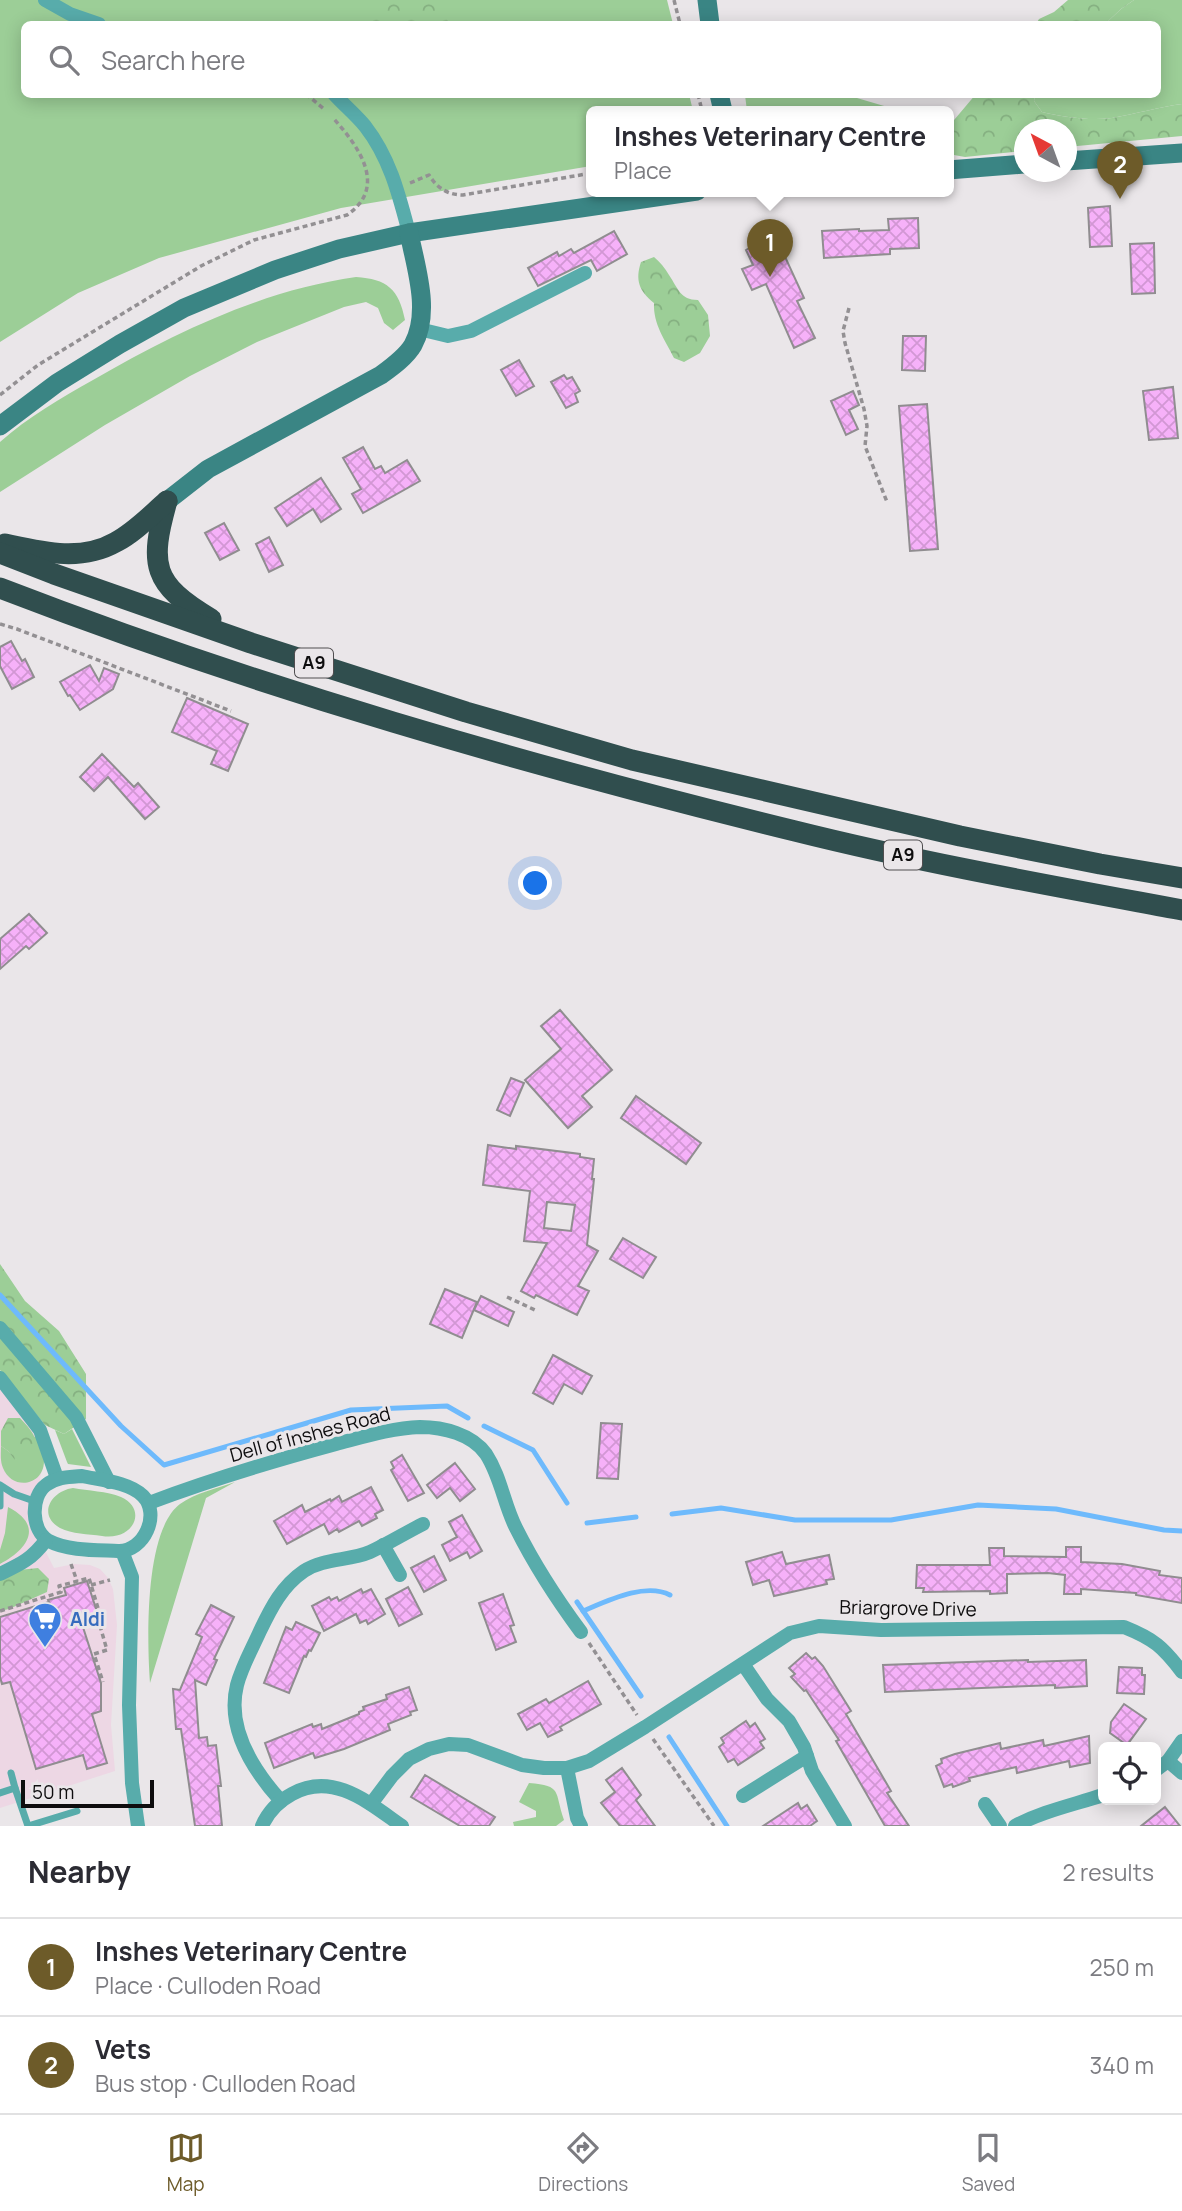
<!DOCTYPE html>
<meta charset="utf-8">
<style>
:root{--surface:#fff;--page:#f7f7f7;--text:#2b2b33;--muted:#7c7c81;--line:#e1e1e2;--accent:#6d5b29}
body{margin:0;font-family:Manrope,sans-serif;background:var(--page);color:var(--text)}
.controls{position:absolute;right:21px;bottom:21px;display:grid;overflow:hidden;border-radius:10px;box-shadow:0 4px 18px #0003}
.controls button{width:63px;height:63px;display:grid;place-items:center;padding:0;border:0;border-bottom:2px solid var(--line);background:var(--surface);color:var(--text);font:35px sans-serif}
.compass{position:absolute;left:1014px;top:119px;width:63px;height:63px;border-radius:50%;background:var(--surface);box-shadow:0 4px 18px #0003;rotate:319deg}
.scale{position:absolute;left:21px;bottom:18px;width:133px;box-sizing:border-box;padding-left:7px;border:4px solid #0e0d0e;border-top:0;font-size:19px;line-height:24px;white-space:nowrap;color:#0e0d0e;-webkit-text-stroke:5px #eae6e9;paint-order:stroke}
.you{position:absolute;left:536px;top:884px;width:24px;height:24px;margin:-18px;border:5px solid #fff;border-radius:50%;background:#1a73e8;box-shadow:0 0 0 10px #1a73e833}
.badge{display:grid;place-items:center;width:46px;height:46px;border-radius:50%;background:var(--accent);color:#fff;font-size:23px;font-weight:700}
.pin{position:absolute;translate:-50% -58px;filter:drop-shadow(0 2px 4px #0008)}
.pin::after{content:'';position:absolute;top:37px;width:24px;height:21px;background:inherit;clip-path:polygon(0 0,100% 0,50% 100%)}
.popup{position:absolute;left:586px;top:106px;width:368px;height:91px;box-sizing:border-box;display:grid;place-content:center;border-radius:10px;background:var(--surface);filter:drop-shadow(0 2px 5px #0005);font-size:23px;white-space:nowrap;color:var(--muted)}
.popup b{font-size:26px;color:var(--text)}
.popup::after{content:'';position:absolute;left:50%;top:100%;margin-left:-14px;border:14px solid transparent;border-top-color:var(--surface)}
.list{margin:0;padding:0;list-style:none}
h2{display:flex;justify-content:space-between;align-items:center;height:91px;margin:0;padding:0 28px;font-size:30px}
h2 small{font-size:23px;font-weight:400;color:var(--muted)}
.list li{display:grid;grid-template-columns:46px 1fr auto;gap:21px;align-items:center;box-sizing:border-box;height:98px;padding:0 28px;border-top:2px solid var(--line)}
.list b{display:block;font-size:26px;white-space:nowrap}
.list p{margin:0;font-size:23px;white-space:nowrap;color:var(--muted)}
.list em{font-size:23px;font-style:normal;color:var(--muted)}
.icon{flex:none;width:38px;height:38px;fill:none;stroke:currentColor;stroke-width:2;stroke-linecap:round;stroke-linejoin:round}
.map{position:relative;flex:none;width:1182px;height:1826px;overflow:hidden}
.search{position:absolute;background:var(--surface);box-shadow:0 4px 18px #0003;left:21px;right:21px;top:21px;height:77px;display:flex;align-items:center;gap:18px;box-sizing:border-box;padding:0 24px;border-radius:10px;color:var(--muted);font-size:26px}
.sheet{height:287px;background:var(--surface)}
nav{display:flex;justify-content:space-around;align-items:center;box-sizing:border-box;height:98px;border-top:2px solid var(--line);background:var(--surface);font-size:19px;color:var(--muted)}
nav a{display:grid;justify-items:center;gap:4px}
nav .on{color:var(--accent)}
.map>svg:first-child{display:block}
.commercial{fill:#edd7e4}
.grass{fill:#9cce97}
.forest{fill:url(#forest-crowns)}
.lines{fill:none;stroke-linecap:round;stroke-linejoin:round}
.stream{stroke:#6ebafc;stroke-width:5}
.building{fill:url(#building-cross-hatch);stroke:#908d90;stroke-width:2;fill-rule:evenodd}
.path{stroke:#939093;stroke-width:3.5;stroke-dasharray:5 3.5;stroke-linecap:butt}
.lane{stroke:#58acab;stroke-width:7}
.street{stroke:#58acab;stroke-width:14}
.secondary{stroke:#3a8584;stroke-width:19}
.highway{stroke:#304e4e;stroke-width:21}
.labels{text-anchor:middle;stroke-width:6;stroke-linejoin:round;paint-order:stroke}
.shield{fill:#eae6e9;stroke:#504e50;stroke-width:2}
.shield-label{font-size:18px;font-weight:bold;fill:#0e0d0e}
.street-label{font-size:19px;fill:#0e0d0e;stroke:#eae6e9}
.shop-label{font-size:19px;font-weight:bold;fill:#366cbe;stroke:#eae6e9;text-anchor:start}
</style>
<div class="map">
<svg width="1182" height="1826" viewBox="0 0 1182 1826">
<defs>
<pattern id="forest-crowns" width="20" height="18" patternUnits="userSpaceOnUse" patternTransform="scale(1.75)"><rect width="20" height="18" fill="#9cce97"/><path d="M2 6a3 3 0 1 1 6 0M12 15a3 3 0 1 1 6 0" fill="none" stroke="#85b081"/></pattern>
<pattern id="building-cross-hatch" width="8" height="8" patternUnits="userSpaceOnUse" patternTransform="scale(1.75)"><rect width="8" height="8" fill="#f6b1f9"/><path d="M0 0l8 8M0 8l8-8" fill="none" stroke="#d297d4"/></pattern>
</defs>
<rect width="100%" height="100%" fill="#eae6e9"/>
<polygon class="commercial" points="0,1388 36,1433 42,1468 32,1525 54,1568 74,1564 90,1565 100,1569 108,1578 113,1589 117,1625 111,1725 115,1771 0,1808"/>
<g class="grass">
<polygon points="0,0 667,0 673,24 24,24 24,94 689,94 693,111 592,111 591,166 341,208 159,258 78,293 0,342"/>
<path d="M1134,0H1182V104C1158,107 1136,114 1112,118C1090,121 1064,117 1042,112L1034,101L1035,95L1158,94V24H1105L1121,9Z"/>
<polygon points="745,95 832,95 857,98 901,111 747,111"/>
<path d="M356,277C387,279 399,289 405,320L393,330L384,323L378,308L366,302L344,307L257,342L190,376L105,425L0,492V442C28,417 61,398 93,380C174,333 263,290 356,277Z"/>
<polygon points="72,1429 91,1467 68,1464 67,1462 55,1430 64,1434"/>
<path d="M36,1435C39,1443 44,1452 44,1461C44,1486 12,1491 3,1468C0,1461 1,1454 1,1446L8,1451L16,1460Z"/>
<path d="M235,1482L206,1498L150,1683C147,1641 144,1531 180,1504C195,1493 218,1488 235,1482Z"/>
<path d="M73,1488C88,1491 107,1491 121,1497C148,1509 134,1541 102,1536C88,1534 72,1534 60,1528C37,1515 51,1491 73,1488Z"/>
<path d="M8,1507C45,1526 27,1550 0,1564V1550L5,1533Z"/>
<path d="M529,1783C563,1786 554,1791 564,1820L556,1826H514L513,1822L536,1817V1811L519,1802Z"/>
</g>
<g class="forest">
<polygon points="379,0 435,0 450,24 372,24 373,17"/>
<polygon points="1068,0 1134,0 1121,9 1105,24 1036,24 1039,19 1054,12"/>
<path d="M976,94L1035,95L1034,101L1042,112C1064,117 1090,121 1112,118C1136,114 1158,107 1182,104V136L1067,147L1066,130H1024V151L965,157L954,155L949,141V126Z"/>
<path d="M654,257C660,262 665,268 669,275C678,288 680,300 698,300L708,315L710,336L700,353L684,362L674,358C665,340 653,324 654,303C639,291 635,280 641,262Z"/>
<polygon points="0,1264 25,1301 59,1331 86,1374 86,1419 64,1434 45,1425 0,1370"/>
<path d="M8,1418H20C32,1431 42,1441 33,1459L15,1460L8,1451L1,1446V1431Z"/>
<polygon points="38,1568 49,1579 47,1592 9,1609 0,1611 0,1580 19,1570"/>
</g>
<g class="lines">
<g class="stream">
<polyline points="0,1295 121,1426 164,1465 351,1410 447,1406 468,1418"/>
<polyline points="484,1426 533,1450 567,1503"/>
<polyline points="672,1514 721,1508 795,1520 891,1520 978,1505 1056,1509 1164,1530 1182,1531"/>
<polyline points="587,1523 636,1517"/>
<polyline points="577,1602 641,1696"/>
<path d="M583,1611C607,1601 645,1582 670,1595"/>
<polyline points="669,1737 727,1826"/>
</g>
</g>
<g class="building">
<polygon points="1110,206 1112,246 1090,247 1088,208"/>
<polygon points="918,218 919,248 890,249 890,254 824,258 822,231 859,229 859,231 889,230 888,219"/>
<polygon points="614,231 627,254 597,271 591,260 538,286 528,268 557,252 559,256 571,249 574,253"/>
<polygon points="770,233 771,237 775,235 804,298 797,301 815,338 794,348 766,284 752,290 742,269 753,265 746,250 757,243 755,240"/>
<polygon points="1154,243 1155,293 1132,294 1130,244"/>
<polygon points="903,336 926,336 925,371 902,370"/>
<polygon points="519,360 534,386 516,396 501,370"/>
<polygon points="564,375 567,379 572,377 580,391 575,394 578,402 566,408 551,382"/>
<polygon points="1173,387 1178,438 1149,440 1143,391"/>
<polygon points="853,391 859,405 849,410 858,429 846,435 831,401"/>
<polygon points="927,404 938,549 910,551 899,406"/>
<polygon points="363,447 375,469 381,466 385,473 407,460 420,481 363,513 352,494 361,489 343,458"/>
<polygon points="321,478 341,509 321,522 313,509 287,526 275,508"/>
<polygon points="224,523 239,550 220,560 205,533"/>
<polygon points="269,537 283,565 269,572 256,544"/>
<polygon points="11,641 22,661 25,659 34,677 12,689 0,666 0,647"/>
<polygon points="90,665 99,681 104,668 119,674 113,689 80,710 70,695 68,696 60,682"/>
<polygon points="187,698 248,724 228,771 211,764 217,751 172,732"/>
<polygon points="102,754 134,787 138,783 159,807 145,819 108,777 94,791 80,777"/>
<polygon points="29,914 47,933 29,949 26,946 0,969 0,939"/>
<polygon points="560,1010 612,1070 582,1096 592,1107 568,1128 525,1080 561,1049 541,1026"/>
<polygon points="511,1078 524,1083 510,1116 497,1110"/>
<polygon points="636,1096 701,1143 686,1164 621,1118"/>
<path d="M488,1145L516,1149V1146L580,1154V1157L594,1159L592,1179H594L587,1245L598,1251L578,1286L589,1291L577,1315L536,1295L534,1298L521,1291L547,1243L524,1241L530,1191L483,1185ZM547,1202L575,1205L571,1231L544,1228Z"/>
<polygon points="623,1238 656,1257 643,1278 610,1259"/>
<polygon points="445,1289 477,1302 462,1338 430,1324"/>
<polygon points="481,1296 514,1312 508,1326 474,1310"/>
<polygon points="553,1355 592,1376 582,1394 564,1384 553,1404 533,1393"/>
<polygon points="601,1423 622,1424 618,1479 597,1478"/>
<polygon points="402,1455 424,1493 408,1501 391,1470 394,1468 391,1462"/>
<polygon points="455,1463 475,1489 460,1501 450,1488 437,1498 427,1485"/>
<polygon points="371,1487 383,1510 375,1514 377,1518 362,1526 359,1521 339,1532 337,1529 329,1534 324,1524 287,1544 274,1521 302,1505 305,1512 330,1499 331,1501 339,1496 342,1502"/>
<polygon points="462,1515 482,1551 470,1558 467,1552 450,1561 442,1545 457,1537 449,1522"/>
<polygon points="1066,1547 1081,1547 1081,1562 1122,1564 1160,1571 1159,1575 1182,1578 1182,1603 1136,1595 1136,1593 1081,1589 1081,1594 1064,1594 1065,1575 1048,1573 1007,1574 1007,1593 990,1594 990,1591 923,1592 924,1588 916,1588 917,1565 990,1565 989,1548 1004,1548 1004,1556 1066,1557"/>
<polygon points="782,1552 786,1564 829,1555 834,1579 826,1580 827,1584 774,1596 769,1580 753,1585 746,1562"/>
<polygon points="434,1556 446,1580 424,1592 411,1568"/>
<polygon points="87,1581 98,1615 81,1621 101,1683 101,1711 92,1714 107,1763 87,1769 83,1755 36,1769 10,1682 2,1684 0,1677 0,1617 49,1602 48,1600 66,1595 64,1588"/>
<polygon points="408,1587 422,1614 399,1626 386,1599"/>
<polygon points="361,1589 363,1593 371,1589 385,1614 368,1624 366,1620 360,1623 356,1614 324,1631 312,1606 329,1597 331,1600 337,1597 339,1601"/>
<polygon points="503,1594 514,1625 510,1626 516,1642 496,1650 479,1603"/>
<polygon points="211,1605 234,1617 214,1659 217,1660 206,1685 195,1680 199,1738 207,1737 208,1746 216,1745 221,1786 218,1786 222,1826 195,1826 181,1729 176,1729 173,1689 180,1690 202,1637 196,1634"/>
<polygon points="296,1622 320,1633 311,1651 309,1650 306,1657 304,1656 289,1693 264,1683 286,1627 292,1630"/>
<polygon points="806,1653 812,1659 815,1657 823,1666 851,1711 846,1714 891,1791 887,1793 909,1826 885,1826 836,1741 839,1740 806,1690 804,1691 791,1677 795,1674 789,1668"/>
<polygon points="1028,1660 1028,1662 1086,1660 1087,1686 1055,1688 1055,1685 885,1692 883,1665"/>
<polygon points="1119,1667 1142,1668 1142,1675 1145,1675 1144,1694 1117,1693"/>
<polygon points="588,1681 601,1704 560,1727 562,1730 548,1737 540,1723 527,1730 518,1714 546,1699 549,1703"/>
<polygon points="409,1687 417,1710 410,1712 411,1715 388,1724 390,1730 344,1749 315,1758 313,1753 274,1768 265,1743 312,1724 313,1727 321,1724 322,1729 359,1714 359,1712 364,1710 363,1707 387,1699 386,1695"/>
<polygon points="1124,1704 1146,1719 1127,1745 1110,1733 1111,1722"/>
<polygon points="746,1721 750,1727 755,1723 765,1739 760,1742 764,1748 738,1765 734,1759 728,1762 719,1747 724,1743 721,1738"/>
<polygon points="1089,1736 1090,1763 1070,1767 1069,1761 1017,1773 1016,1767 969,1778 970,1781 953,1787 952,1784 944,1787 936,1766 942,1763 941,1759 955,1754 1000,1743 1001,1749 1043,1740 1044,1746"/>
<polygon points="622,1768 641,1795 636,1800 655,1826 620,1826 601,1803 615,1792 606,1780"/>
<polygon points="425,1775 495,1817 489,1826 460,1826 411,1797"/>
<polygon points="798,1803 801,1809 807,1805 817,1821 810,1826 763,1826"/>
<polygon points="1165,1807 1180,1826 1141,1826"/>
</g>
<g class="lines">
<g class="path">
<polyline points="674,0 680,24"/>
<polyline points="306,94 324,109"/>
<polyline points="698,94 702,111"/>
<path d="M410,183L429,175C437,188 448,195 463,195L592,173"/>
<polyline points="849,308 843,331 845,343 864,409 867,426 865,446 887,502"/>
<path d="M0,395L38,365L201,266L254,240L347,215C388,187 359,147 334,119"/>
<polyline points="0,624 17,629 231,711"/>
<polyline points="507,1297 535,1310"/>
<polyline points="71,1564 77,1581"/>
<polyline points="91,1585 110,1580"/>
<polyline points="0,1611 61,1592 59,1586 89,1578 101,1618 98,1619 107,1650 94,1654 103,1682"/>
<polyline points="589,1643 637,1715"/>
<polyline points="653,1739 714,1826"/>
</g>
<g class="lane">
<polyline points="0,1485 14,1494 34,1501"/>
<polyline points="0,1506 0,1486"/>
<polyline points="15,1788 28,1826 77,1811"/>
<polyline points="0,1793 15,1788 11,1773"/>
</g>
<g class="street">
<polyline points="45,0 70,14 99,24"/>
<path d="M334,94C344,105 356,115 365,126C390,158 399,195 409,233"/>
<polyline points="419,329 448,336 471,331 585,273"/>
<polyline points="0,1328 76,1417 109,1482"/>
<polyline points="0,1378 40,1430 57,1478"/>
<path d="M82,1476C100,1480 129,1482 143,1496C161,1514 144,1552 118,1551C97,1550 68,1551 49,1541C31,1531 30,1497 46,1485C57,1477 68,1477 82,1476Z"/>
<path d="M149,1503C210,1480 273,1461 336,1444C363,1437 392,1428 420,1427C443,1427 472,1434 486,1454C501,1477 504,1505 516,1528C533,1562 558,1601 581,1632"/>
<polyline points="383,1545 400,1575"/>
<polyline points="122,1551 132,1577 129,1705 132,1783 138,1826"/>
<path d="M0,1574C21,1564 32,1559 46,1540"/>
<polyline points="743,1664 767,1699 789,1721 804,1747 812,1771 845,1826"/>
<polyline points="1168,1761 1182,1773"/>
<polyline points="567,1768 577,1818 581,1826"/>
<polyline points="1156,1770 1168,1761 1182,1741"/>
<polyline points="743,1796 807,1756"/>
<path d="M281,1801C253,1770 226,1729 237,1685C242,1666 252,1649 260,1631C271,1608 282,1586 304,1571C324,1558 349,1561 370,1552C388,1544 405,1533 423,1524"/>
<path d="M371,1804L392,1776L409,1759L429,1749L449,1744L468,1745L522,1765L544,1768H567L589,1761L645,1727L790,1633L819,1626L881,1630L1124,1627C1154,1639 1163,1647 1182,1672"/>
<polyline points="985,1804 1000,1826"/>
<path d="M262,1826C268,1812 279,1801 292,1794C333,1771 369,1803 402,1826"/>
<path d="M1015,1826C1043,1811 1073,1805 1103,1795"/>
</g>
<g class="secondary">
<polyline points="707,0 710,24"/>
<polyline points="719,94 723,111"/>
<polyline points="1066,161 1182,153"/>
<polyline points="948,170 1024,164"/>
<polyline points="0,426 57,383 120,344 184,308 275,270 339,249 409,233 697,191"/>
<path d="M167,501L208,469L381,375C392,367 406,357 413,345C431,312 416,268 409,233"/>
</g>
<g class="highway">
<path d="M167,501C149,565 152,584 211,619"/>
<path d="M5,544C42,552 81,562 116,542C135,532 151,515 167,501"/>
<polyline points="0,553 54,574 251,643 466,712 632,760 960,836 1100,864 1182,878"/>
<path d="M0,588C259,688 526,765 795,831C923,863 1053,886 1182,910"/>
</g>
</g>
<defs>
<symbol id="supermarket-pin" viewBox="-11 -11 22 30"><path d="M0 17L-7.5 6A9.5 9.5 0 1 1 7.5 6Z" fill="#3f7fe0" stroke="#eae6e9"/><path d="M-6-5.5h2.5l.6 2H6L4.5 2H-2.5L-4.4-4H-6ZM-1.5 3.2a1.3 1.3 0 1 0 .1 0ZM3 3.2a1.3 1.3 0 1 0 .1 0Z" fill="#fff"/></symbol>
</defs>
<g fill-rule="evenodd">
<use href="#supermarket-pin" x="26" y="1600" width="38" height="52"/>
</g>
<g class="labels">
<g class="shield">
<rect x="295" y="648.5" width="38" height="29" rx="5"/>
<rect x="884" y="840.5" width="38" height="29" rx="5"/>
</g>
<g class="shield-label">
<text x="314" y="669">A9</text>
<text x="903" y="861">A9</text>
</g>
<g class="street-label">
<text transform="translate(310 1434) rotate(-15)" y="7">Dell of Inshes Road</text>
<text transform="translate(908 1608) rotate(1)" y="7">Briargrove Drive</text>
</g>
<g class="shop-label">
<text x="70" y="1626">Aldi</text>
</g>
</g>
</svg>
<div class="controls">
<button><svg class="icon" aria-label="locate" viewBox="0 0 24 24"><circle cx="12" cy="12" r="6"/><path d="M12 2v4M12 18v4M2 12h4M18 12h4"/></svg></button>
</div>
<svg class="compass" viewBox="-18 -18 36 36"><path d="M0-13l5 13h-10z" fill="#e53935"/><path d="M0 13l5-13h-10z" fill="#7c7c81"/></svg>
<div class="scale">50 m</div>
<div class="you"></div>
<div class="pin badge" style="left:770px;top:277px">1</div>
<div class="popup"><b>Inshes Veterinary Centre</b>Place</div>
<div class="pin badge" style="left:1120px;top:199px">2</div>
<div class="search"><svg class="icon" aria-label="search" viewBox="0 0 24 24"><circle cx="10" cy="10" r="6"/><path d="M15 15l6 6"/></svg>Search here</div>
</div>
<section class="sheet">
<h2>Nearby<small>2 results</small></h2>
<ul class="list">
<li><span class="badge">1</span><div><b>Inshes Veterinary Centre</b><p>Place · Culloden Road</p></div><em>250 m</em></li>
<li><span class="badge">2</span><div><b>Vets</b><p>Bus stop · Culloden Road</p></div><em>340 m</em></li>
</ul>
</section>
<nav>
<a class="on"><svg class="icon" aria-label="map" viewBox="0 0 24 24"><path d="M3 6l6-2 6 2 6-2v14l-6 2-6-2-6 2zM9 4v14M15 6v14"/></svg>Map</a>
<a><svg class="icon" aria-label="directions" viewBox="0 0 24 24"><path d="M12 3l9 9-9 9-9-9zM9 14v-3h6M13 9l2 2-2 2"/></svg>Directions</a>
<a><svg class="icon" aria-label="saved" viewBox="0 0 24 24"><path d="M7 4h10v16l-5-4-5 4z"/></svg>Saved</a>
</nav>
